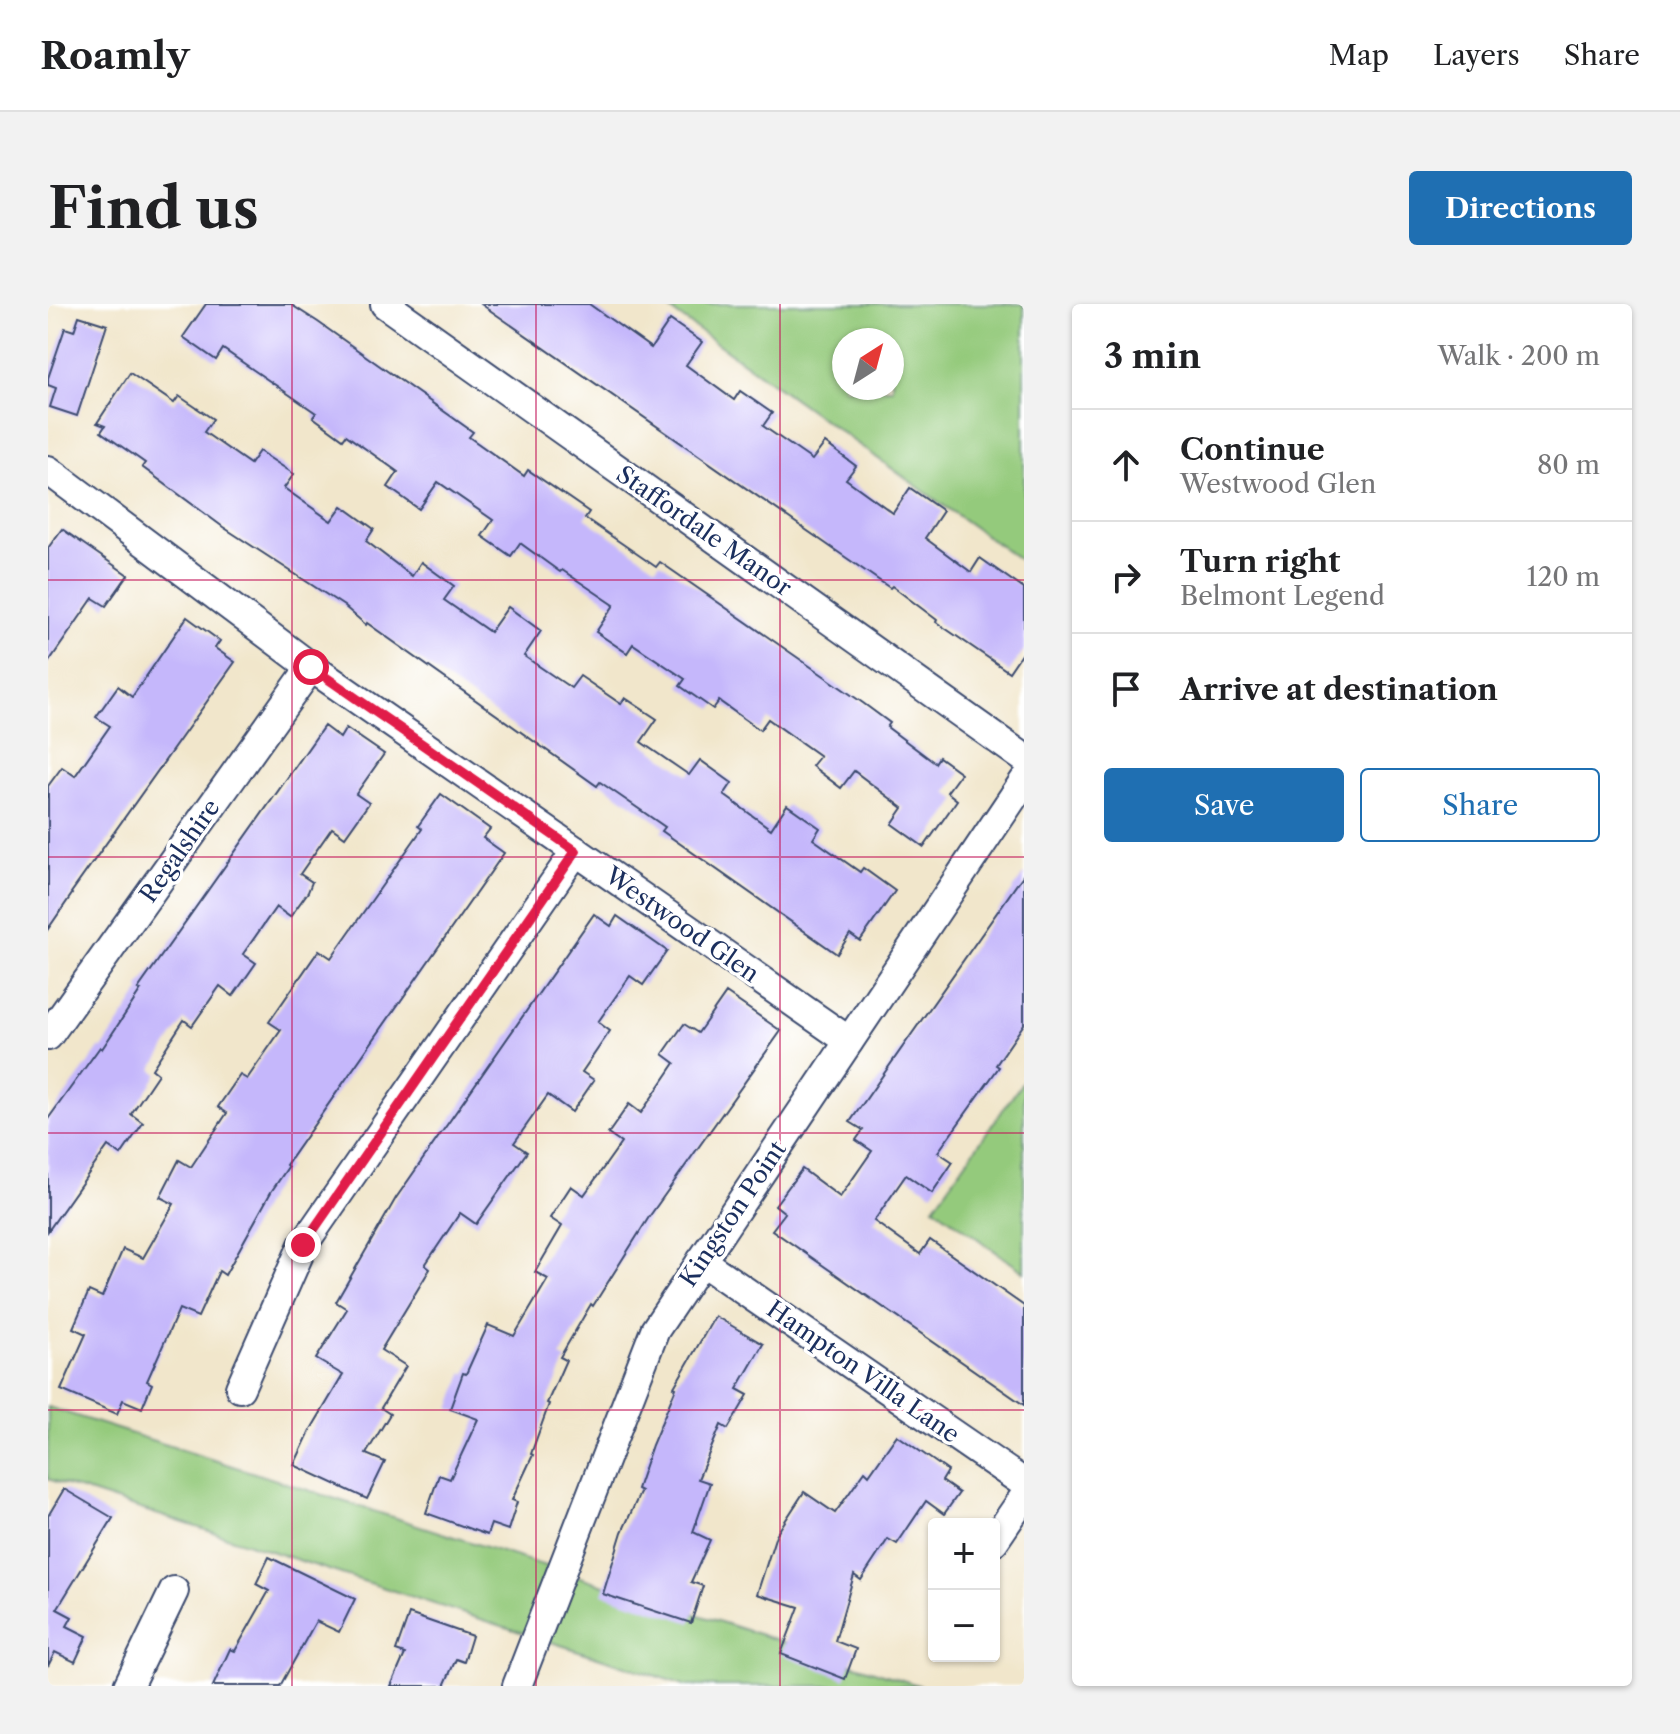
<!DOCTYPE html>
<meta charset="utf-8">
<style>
:root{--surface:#fff;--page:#f2f2f2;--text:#202124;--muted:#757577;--line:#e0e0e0;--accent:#1f6fb2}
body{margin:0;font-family:"Libre Caslon Text",serif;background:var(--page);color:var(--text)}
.controls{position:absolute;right:24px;bottom:24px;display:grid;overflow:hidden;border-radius:8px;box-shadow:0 2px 6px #0004}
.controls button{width:72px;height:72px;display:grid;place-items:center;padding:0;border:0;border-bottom:2px solid var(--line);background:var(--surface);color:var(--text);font:40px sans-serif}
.compass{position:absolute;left:784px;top:24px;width:72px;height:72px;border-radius:50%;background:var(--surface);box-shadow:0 2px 6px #0004;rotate:36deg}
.stop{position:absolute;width:24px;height:24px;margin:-18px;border:6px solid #e11d48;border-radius:50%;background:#fff}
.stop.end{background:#e11d48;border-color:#fff;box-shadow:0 2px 8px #0008}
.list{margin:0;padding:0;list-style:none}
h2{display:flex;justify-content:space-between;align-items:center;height:104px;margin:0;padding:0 32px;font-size:34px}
h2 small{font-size:26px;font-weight:400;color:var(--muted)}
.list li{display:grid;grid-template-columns:52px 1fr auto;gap:24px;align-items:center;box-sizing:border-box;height:112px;padding:0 32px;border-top:2px solid var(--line)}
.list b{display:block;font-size:30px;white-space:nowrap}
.list p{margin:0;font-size:26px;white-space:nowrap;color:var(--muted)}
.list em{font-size:26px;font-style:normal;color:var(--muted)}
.actions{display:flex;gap:16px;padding:24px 32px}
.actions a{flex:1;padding:18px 0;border:2px solid var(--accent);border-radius:8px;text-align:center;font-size:28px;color:var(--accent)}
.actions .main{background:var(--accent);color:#fff}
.icon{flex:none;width:44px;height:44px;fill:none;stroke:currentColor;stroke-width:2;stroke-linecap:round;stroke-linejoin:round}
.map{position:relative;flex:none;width:976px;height:1382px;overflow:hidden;border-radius:8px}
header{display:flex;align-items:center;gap:48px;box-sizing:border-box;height:112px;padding:0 40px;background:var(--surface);border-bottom:2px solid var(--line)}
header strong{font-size:38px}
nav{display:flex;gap:44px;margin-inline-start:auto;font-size:28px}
.intro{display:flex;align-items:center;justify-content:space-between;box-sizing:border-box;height:192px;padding:0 48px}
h1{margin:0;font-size:56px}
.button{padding:20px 36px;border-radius:8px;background:var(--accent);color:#fff;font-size:28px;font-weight:700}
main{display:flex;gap:48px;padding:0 48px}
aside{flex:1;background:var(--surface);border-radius:8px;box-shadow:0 2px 6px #0004}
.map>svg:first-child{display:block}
.green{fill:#94ca7c;stroke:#587c6d;stroke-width:2;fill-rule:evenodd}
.building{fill:#c5b7fb}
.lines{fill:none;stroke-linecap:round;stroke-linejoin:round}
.minor-casing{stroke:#3b4a6e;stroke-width:32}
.minor{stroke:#fff;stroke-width:28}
.route{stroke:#e11d48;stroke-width:10}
.grid{fill:none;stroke:#c2185b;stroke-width:2;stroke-opacity:0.55}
.labels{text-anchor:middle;stroke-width:7;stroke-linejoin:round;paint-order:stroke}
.street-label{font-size:24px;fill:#1b2f5e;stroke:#fff}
</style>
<header>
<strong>Roamly</strong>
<nav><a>Map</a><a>Layers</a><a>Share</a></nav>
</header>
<div class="intro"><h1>Find us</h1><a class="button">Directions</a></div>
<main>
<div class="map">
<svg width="976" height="1382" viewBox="0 0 976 1382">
<rect width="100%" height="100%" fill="#fff"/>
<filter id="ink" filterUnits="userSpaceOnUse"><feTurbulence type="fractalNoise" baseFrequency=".0125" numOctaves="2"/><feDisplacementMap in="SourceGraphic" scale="16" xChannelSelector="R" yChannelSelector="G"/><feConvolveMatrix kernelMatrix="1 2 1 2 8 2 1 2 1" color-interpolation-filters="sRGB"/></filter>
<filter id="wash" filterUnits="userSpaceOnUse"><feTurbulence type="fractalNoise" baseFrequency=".006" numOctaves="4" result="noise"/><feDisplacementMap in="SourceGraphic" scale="32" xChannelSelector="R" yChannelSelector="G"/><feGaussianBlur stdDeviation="1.8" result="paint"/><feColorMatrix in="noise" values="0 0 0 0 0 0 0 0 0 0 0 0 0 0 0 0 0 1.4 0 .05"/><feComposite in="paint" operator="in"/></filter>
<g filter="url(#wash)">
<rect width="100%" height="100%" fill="#f1e6cb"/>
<g class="green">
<path d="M614,0H976V259ZM796,36H844V84H796Z"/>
<polygon points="976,776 976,968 886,903"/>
<polygon points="0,1103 873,1382 639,1382 0,1175"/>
</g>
<g id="blocks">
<g class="building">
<polygon points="158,0 242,0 270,18 425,128 421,133 476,172 480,166 541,208 537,214 608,263 612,258 815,399 842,419 839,423 887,459 891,453 913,469 899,488 909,496 876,543 844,520 855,504 806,467 793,484 764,462 772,452 720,415 712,426 671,397 665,405 632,382 637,375 585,340 579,349 548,328 566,301 514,266 512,268 472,239 463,252 434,232 445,216 390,178 371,205 340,183 350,168 298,131 295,135 265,113 268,109 175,45 168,56 135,33"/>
<polygon points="433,0 541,0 603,44 622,16 654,38 638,61 686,96 692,87 724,109 715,122 764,156 777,139 808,162 798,175 845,209 862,184 895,207 877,234 923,268 932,254 976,285 976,346 961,368 888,318 889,316 844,282 842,284 787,246"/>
<polygon points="31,12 59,21 29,112 2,103 8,84 0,81 0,74 17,24 26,27"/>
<polygon points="82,69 126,99 131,92 165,115 156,128 202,160 211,147 246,170 236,184 283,217 294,202 326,225 318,237 364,272 373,258 406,282 396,296 442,328 460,303 493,327 476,352 523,384 532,372 573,400 577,394 609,415 593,438 641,471 652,456 684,479 676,491 723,525 739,501 772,524 765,535 812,568 815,564 847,587 812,637 802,630 789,650 614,527 617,523 552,478 549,482 319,319 318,321 296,302 175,223 94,163 97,159 53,128 57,122 49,119"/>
<polygon points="14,225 80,271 58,302 45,294 0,359 0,244"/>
<polygon points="139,313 172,337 167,344 187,358 23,589 24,590 0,625 0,482 14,463 27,472 62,422 48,413 70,382 84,393"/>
<polygon points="276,422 292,434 298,424 336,450 308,490 321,499 297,533 284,524 252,570 264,578 260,588 242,613 228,603 195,650 208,659 185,692 172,682 144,722 136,716 104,765 110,770 83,810 95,819 73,851 60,842 0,927 0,815 52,743 54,745 93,686 90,685"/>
<polygon points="393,490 442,525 435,534 456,549 238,861 240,863 223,888 177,971 171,967 150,1013 131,1005 99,1077 104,1080 94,1104 75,1096 69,1110 13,1086 38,1030 25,1024 41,987 54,993 75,945 95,954 126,900 112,893 131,856 143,863 179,809 170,803 192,771 199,775 233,726 221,718 271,646 283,654 374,525 370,522"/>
<polygon points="976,570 976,720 948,761 951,763 890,848 905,858 884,889 858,871 826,917 872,950 882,936 976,1002 976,1101 724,926 737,909 727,901 754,865 792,893 824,847 808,836 815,826 802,818"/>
<polygon points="546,610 563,622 569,612 619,647 595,681 582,672 550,718 562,727 534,768 546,776 524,808 500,791 466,839 479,848 428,920 412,909 377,961 382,965 333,1046 358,1062 333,1104 342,1110 318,1150 337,1158 319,1195 246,1161 262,1127 295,1071 268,1055 299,1005 288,998 348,894"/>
<polygon points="678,689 733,727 601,913 545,1002 543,1000 512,1053 518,1056 499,1099 501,1100 483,1150 485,1151 464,1196 469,1198 460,1226 443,1220 439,1231 378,1209 391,1171 402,1175 430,1115 402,1105 415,1069 418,1070 440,1021 466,1032 500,975 487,968 514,922 502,914 523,882 536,891 573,839 560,830 581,800 593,809 627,759 615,750 636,720 650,729"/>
<polygon points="667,1012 715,1040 689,1085 700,1091 680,1125 673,1121 650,1175 662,1179 645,1228 662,1236 643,1278 655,1282 643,1319 555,1290 574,1228 593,1187 589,1185 604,1141 628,1084 626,1083"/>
<polygon points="849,1131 900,1167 894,1177 911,1189 896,1210 878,1197 849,1240 840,1235 813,1276 806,1271 787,1337 808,1345 797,1375 733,1350 751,1303 709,1290 728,1231 756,1188 787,1209 817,1167 821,1171"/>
<polygon points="16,1185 65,1214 9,1305 24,1313 19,1322 39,1332 27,1358 7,1348 0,1362 0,1212"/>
<polygon points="221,1253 307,1295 291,1328 268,1317 232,1382 165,1382 182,1345 187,1347 221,1287 208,1280"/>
<polygon points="361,1310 424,1332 416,1358 408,1355 396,1382 343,1382 357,1350 348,1347"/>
</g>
</g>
</g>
<g filter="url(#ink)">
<use href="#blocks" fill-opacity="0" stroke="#3b4a6e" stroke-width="2"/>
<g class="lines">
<defs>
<g id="minor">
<polyline points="337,0 976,454"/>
<polyline points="0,166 263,363 801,737"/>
<polyline points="0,732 263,363"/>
<polyline points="653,957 976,1179"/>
<polyline points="192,1084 255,941 528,547"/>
<polyline points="946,1237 976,1193"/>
<polyline points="80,1382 126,1287"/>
<polyline points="469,1382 607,1026 976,477"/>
</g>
</defs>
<use href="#minor" class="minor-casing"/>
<use href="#minor" class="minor"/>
</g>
</g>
<g class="lines" filter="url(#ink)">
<polyline class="route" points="255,941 528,547 263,363"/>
</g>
<path class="grid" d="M244,0V1382M488,0V1382M732,0V1382M0,276H976M0,553H976M0,829H976M0,1106H976"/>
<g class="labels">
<g class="street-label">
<text transform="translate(656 227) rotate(35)" y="8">Staffordale Manor</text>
<text transform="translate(132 547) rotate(-55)" y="8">Regalshire</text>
<text transform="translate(634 621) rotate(35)" y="8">Westwood Glen</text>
<text transform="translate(685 910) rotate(-56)" y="8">Kingston Point</text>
<text transform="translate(815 1068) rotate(35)" y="8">Hampton Villa Lane</text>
</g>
</g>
</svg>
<div class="controls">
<button>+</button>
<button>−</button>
</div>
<svg class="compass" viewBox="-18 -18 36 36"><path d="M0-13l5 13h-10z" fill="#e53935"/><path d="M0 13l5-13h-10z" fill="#757577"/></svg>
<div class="stop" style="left:263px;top:363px"></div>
<div class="stop end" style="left:255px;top:941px"></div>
</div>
<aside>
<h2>3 min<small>Walk · 200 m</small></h2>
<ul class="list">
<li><svg class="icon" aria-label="ahead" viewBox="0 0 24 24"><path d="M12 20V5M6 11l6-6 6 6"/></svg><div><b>Continue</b><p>Westwood Glen</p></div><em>80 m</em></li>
<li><svg class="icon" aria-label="right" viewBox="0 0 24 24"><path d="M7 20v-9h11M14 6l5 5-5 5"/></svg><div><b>Turn right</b><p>Belmont Legend</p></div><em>120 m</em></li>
<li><svg class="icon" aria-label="arrive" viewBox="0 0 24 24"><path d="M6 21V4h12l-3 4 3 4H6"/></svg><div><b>Arrive at destination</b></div></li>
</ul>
<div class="actions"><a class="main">Save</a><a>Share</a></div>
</aside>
</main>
